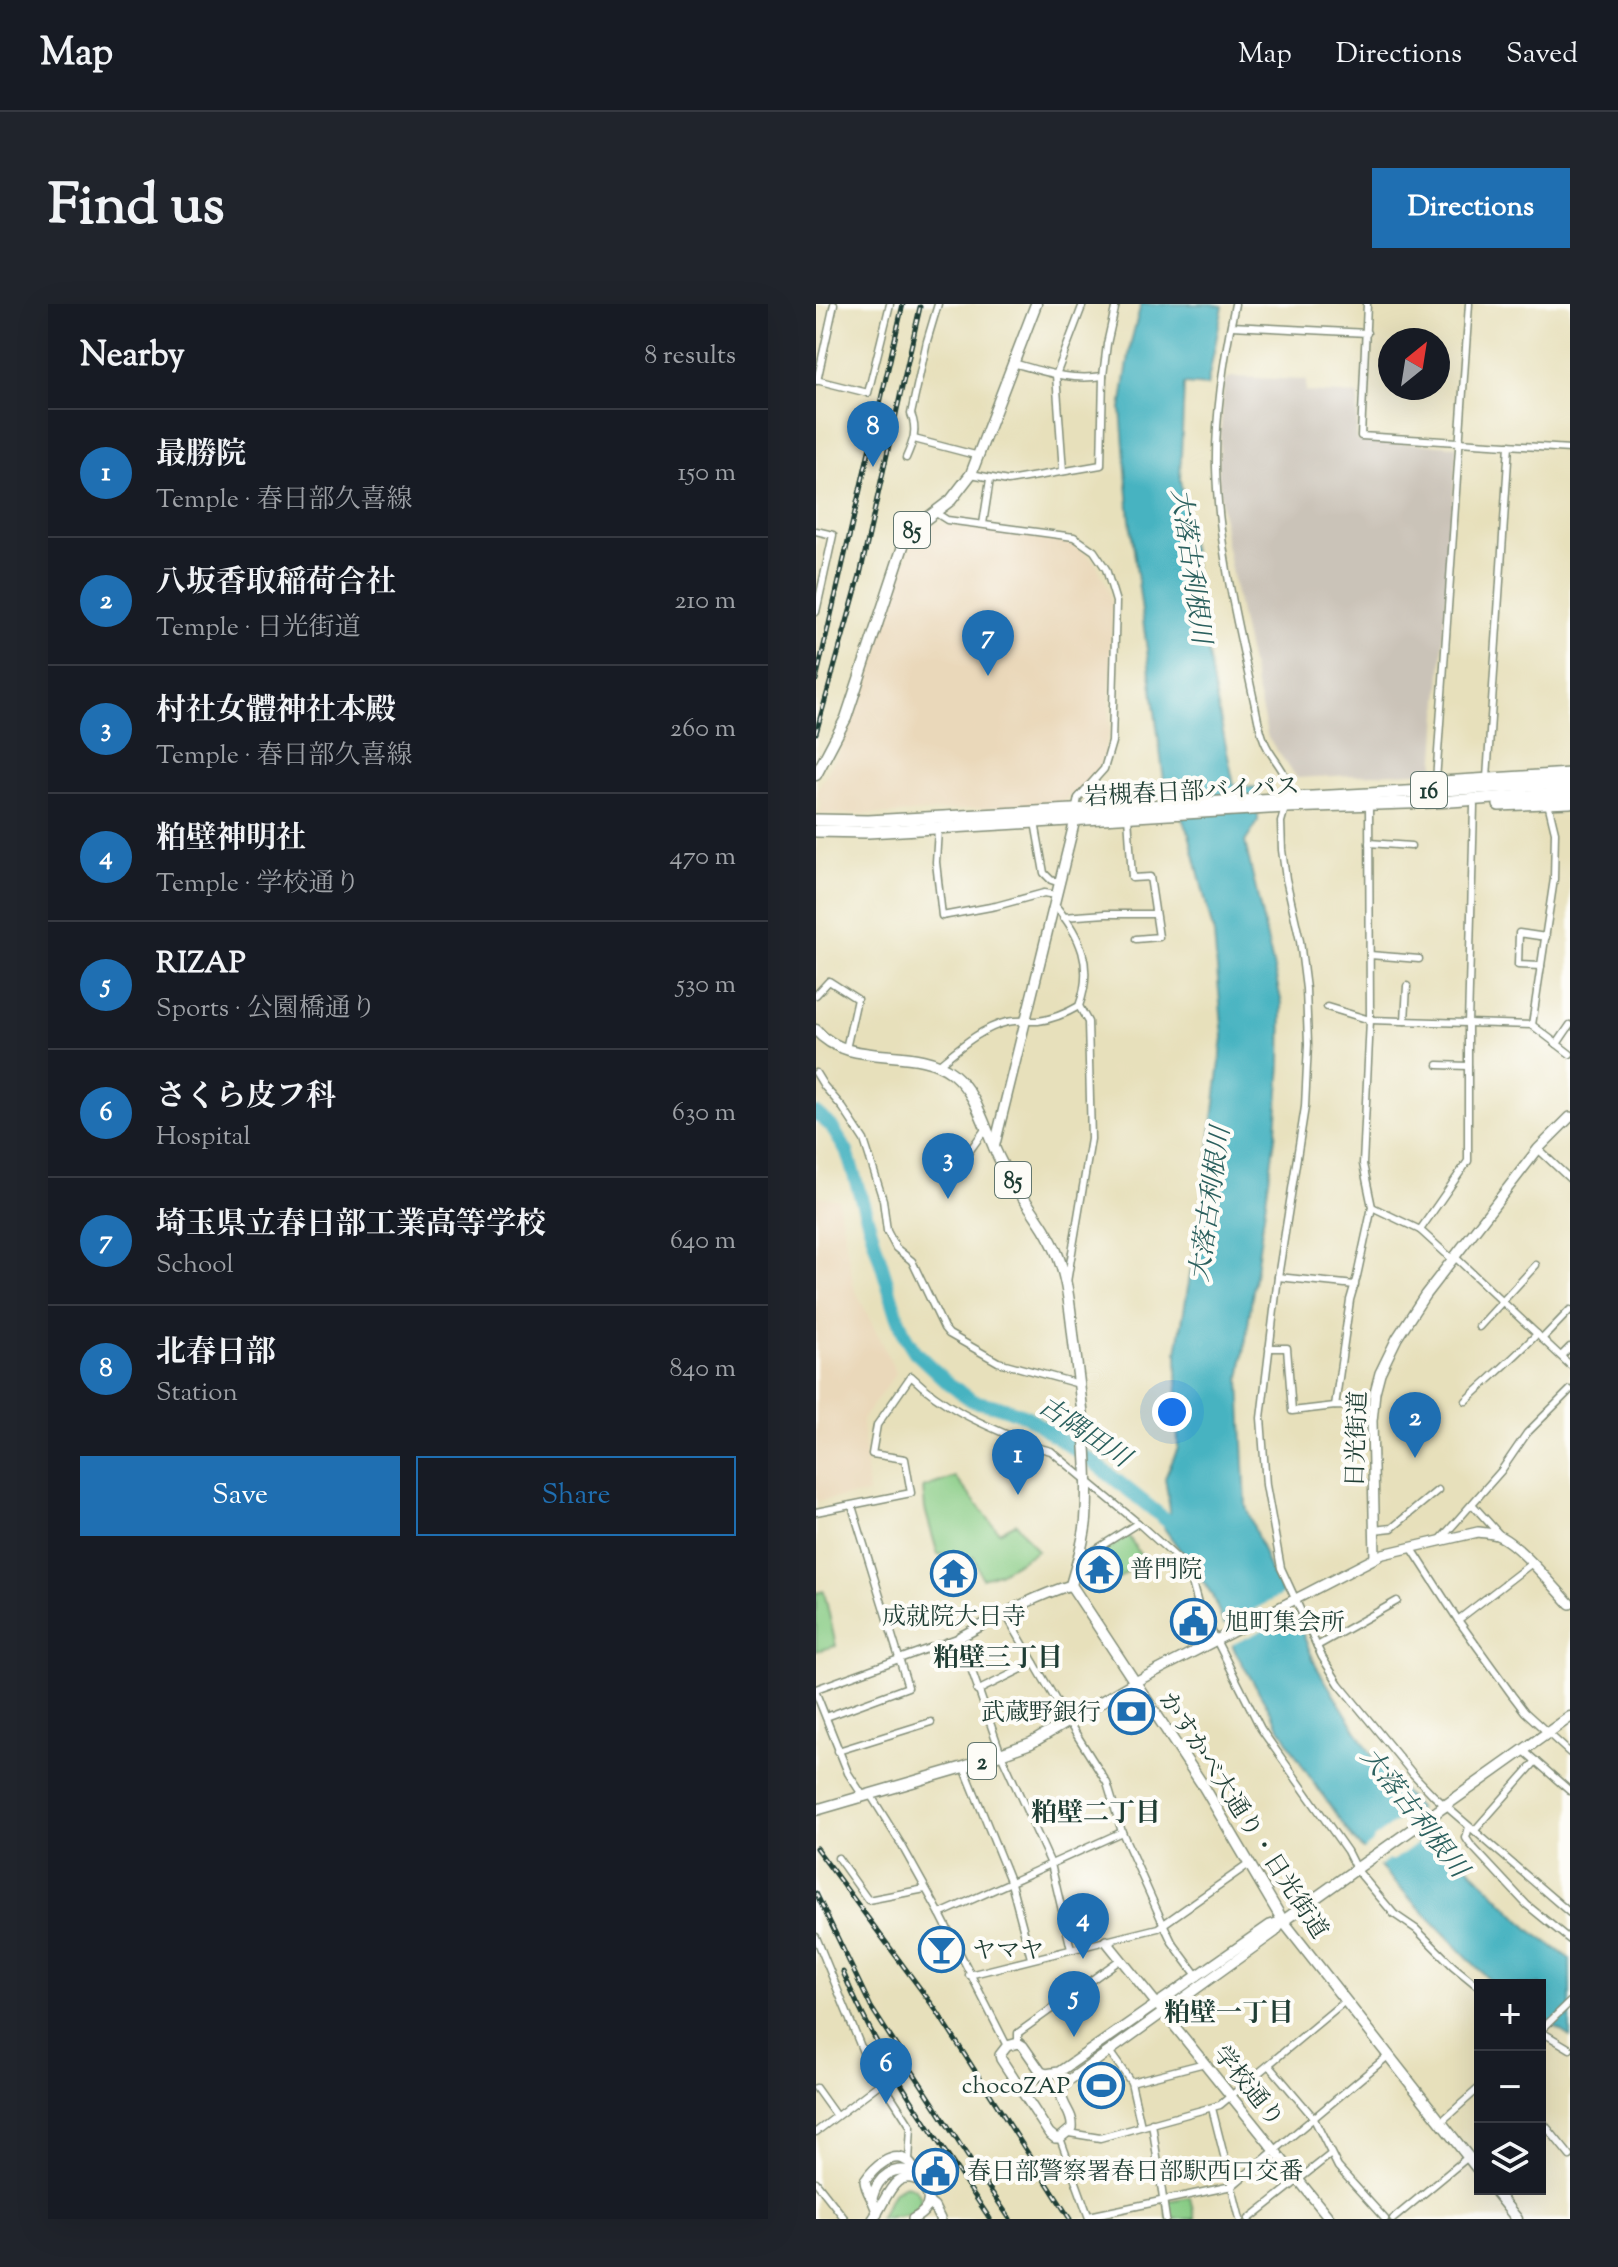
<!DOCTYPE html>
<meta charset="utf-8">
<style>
:root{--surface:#171b24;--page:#20242c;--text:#f1f3f6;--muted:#9ea1a6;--line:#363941;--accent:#1f6fb2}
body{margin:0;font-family:"Sorts Mill Goudy","Noto Serif JP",serif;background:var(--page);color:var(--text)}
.controls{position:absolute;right:24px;bottom:24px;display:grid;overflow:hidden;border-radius:0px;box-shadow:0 8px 32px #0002}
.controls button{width:72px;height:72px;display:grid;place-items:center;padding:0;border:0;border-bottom:2px solid var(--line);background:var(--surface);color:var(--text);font:40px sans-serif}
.compass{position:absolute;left:562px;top:24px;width:72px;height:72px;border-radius:50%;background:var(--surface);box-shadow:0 8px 32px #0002;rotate:30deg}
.you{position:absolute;left:356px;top:1108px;width:28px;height:28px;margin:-20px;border:6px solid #fff;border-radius:50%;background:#1a73e8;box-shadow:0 0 0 12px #1a73e833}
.badge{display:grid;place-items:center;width:52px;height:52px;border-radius:50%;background:var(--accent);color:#fff;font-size:26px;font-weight:700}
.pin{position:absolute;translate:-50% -66px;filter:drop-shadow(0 2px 4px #0008)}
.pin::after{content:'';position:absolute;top:42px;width:28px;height:24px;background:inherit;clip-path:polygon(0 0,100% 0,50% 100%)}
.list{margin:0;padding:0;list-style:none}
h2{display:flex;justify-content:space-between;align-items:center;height:104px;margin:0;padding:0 32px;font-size:34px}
h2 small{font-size:26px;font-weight:400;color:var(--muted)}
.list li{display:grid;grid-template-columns:52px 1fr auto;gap:24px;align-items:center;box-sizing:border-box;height:128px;padding:0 32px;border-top:2px solid var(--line)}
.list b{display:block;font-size:30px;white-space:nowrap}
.list p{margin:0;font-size:26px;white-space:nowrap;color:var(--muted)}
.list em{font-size:26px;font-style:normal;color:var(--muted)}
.actions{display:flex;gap:16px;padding:24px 32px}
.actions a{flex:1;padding:18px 0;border:2px solid var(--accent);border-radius:0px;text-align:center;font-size:28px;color:var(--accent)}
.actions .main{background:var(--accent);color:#fff}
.icon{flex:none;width:44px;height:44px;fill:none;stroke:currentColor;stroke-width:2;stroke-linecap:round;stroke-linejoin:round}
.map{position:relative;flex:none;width:754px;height:1915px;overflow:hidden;border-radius:0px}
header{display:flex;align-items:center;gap:48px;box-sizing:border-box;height:112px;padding:0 40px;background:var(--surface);border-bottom:2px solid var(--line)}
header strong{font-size:38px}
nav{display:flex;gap:44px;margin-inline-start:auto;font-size:28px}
.intro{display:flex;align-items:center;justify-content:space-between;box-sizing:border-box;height:192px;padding:0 48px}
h1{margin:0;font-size:56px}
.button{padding:20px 36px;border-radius:0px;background:var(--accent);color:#fff;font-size:28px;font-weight:700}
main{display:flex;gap:48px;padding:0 48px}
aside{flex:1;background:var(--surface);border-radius:0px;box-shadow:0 8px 32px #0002}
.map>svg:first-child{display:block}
.built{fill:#ead8ba}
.industrial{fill:#cac3b8}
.green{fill:#88cc85;stroke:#54845c;stroke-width:2}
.water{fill:#46b3c1;stroke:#32787a;stroke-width:2}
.pier{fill:#e7e0bb}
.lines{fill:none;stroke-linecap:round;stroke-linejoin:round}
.river{stroke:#46b3c1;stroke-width:14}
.street-casing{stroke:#838e78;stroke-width:9}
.secondary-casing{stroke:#838e78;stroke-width:12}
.primary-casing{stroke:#838e78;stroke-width:13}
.highway-casing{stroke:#838e78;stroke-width:14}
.street{stroke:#fff;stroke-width:6}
.secondary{stroke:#fff;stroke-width:9}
.primary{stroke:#fff;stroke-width:10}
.highway{stroke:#fff;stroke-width:11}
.rail-casing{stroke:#1f3d34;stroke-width:5}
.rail{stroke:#fdfcf7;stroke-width:2;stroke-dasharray:6;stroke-linecap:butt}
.labels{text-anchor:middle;stroke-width:8;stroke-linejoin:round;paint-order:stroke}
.shield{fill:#fdfcf7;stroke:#62766e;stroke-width:2}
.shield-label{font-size:22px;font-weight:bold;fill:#1f3d34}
.street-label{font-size:24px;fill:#1f3d34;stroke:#fdfcf7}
.poi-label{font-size:24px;fill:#1f3d34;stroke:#fdfcf7;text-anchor:start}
.water-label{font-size:26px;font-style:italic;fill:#2b605e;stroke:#fdfcf7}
.neighbourhood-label{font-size:26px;font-weight:bold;fill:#1f3d34;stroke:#fdfcf7}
</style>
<header>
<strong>Map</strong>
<nav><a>Map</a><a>Directions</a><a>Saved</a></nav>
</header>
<div class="intro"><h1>Find us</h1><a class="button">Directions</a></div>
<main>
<aside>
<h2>Nearby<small>8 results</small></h2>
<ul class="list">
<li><span class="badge">1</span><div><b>最勝院</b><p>Temple · 春日部久喜線</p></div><em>150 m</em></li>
<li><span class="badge">2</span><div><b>八坂香取稲荷合社</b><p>Temple · 日光街道</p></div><em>210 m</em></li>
<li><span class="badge">3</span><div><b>村社女體神社本殿</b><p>Temple · 春日部久喜線</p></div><em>260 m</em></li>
<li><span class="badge">4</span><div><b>粕壁神明社</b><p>Temple · 学校通り</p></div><em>470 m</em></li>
<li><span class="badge">5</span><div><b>RIZAP</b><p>Sports · 公園橋通り</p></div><em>530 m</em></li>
<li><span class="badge">6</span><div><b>さくら皮フ科</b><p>Hospital</p></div><em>630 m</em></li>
<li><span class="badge">7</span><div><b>埼玉県立春日部工業高等学校</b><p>School</p></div><em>640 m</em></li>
<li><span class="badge">8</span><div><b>北春日部</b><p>Station</p></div><em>840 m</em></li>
</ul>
<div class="actions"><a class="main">Save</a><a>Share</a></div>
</aside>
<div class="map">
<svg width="754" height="1915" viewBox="0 0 754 1915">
<rect width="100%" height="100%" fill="#fdfcf7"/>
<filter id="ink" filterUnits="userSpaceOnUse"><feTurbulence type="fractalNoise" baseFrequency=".0125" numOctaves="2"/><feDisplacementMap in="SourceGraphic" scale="16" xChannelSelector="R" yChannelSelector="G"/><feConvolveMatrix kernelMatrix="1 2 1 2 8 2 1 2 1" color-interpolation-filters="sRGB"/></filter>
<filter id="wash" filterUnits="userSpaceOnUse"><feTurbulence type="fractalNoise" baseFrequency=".006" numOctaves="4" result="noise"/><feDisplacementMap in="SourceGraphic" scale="32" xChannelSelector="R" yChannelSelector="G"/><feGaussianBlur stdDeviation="1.8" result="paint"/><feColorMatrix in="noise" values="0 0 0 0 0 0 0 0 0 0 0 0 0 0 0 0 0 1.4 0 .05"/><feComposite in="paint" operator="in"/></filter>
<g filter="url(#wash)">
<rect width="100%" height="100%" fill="#e7e0bb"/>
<g class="built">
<polygon points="121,219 240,236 256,240 268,248 281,261 291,283 296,301 293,428 284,464 274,477 246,499 78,510 5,510 5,498 0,488 22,450 98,235"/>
<polygon points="0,892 22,895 38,983 80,1069 46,1116 52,1190 0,1197"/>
</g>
<polygon class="industrial" points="415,73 490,76 490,88 543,91 540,136 641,142 618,467 481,474 452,434 427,325 409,234 402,168 408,78"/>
<g class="green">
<polygon points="139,1173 183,1228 200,1219 221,1247 183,1269 166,1274 158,1253 134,1257 132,1249 122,1251 109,1205 107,1184"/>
<polygon points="310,1229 328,1256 296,1279 292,1272 297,1268 282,1247"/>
<polygon points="8,1287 20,1342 0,1347 0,1289"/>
<path d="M89,1881C101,1883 108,1891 103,1903L94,1910L63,1915L78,1887Z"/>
<polygon points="374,1893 379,1915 352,1915 350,1897"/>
</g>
<polygon class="water" points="325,0 395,0 407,2 391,82 368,80 364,176 396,375 418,481 442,484 442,518 429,538 466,700 465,760 460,827 424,1076 430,1202 454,1266 482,1318 500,1362 560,1458 597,1498 649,1559 714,1626 754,1655 754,1733 724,1713 724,1681 678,1681 538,1536 487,1463 419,1347 395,1289 348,1224 354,1206 349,1174 362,1144 361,1048 388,889 407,733 398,631 372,526 349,484 314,216 305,105 315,38"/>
<g class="pier">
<polygon points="471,1288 482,1309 413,1342 405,1323"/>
<polygon points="607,1503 621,1520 612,1527 608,1534 578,1556 572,1556 560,1564 544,1548 556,1539 559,1533 591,1510 596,1510"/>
</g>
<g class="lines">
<polyline class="river" points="0,809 15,822 31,848 81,1011 89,1032 99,1048 133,1080 157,1097 189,1104 210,1112 280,1160 365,1228"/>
</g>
</g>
<g filter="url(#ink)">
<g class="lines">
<defs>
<g id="street">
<path d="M419,0C408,53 399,109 400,163C402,248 425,333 442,416C444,424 446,433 450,441C460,461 475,469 471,493"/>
<polyline points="551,0 545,132 754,145"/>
<polyline points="415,22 551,29"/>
<path d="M197,59C229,68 254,77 287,72L291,40L300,0"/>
<polyline points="0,76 52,89 74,0"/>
<polyline points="1,77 18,0"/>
<polyline points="98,135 163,152"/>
<path d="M90,154C97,138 102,126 95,110L111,37L122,0"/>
<polyline points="247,167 240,71 267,0"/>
<polyline points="155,170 192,177 285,161 287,72"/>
<polyline points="120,209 131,216 258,233 278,247 290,265 300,298 296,438 288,465 262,494 259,508"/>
<polyline points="167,220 174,175"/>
<polyline points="0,227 17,231 0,308"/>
<polyline points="671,474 693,141"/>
<polyline points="620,477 653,0"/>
<polyline points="469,504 465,518 466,546 470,575 484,637 490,685 492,740 489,803 462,973 445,1114 450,1181 465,1264 506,1353 523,1380 597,1470 618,1492 754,1609"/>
<polyline points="312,512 316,574 334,573 343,633 320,635"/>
<polyline points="219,518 228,569 235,576 244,579"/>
<polyline points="122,525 120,558 126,612 180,602 228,589 240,591"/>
<polyline points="553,539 595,542"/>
<polyline points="247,613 290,610 339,610"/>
<polyline points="554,651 603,655"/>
<polyline points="725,662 702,661 703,629 730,633"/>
<polyline points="0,691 13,677 41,695 30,745"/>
<polyline points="511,703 554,716 716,721 754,750"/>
<polyline points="589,717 591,682"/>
<polyline points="716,721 738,575 739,528 732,499"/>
<polyline points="741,740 754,721"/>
<path d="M122,761C142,745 165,724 191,718C201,716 212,717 222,717C237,715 251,709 263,702C278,662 265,632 238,600"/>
<polyline points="622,761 652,762"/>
<polyline points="0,769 8,782 27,804 48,836 67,896 71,927 80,944 96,957 128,1024 133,1030 182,1058 263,1080"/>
<polyline points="722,845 754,875"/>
<polyline points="150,852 170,824"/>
<polyline points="556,903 604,926 637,956"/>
<polyline points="604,926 652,857 652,720 658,502"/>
<polyline points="639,953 754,1061"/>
<polyline points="462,973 539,981"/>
<polyline points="251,978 275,835 272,718 263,702"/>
<polyline points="663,1023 720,961"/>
<polyline points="726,1035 754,1006"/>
<polyline points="453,1044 471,1044 476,1107 519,1102 556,1103"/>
<polyline points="745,1052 754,1043"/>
<path d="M650,1097C674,1074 698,1054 721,1030"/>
<polyline points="519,1102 534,996 541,972 556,903 547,860 554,716 553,500"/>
<polyline points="656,1200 683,1230"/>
<path d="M0,1208L95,1189L89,1155L56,1150L61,1121L95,1072C132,1108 174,1123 220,1143L235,1147L322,1219"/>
<polyline points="558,1226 576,1224 622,1186"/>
<polyline points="624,1236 685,1167 711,1129 754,1086"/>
<polyline points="595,1243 642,1316 696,1391 709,1408 754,1449"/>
<polyline points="263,1256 322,1219 372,1264 382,1300 445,1425 531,1547 540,1565 578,1610 600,1625 637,1662 664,1684"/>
<polyline points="189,1309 252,1417 291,1479 306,1528 345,1615 356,1638 382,1673"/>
<polyline points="642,1316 716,1259"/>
<polyline points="501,1342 581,1297"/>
<polyline points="0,1385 144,1333 185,1450 235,1560 255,1645"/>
<polyline points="161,1387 218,1359"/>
<polyline points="0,1389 32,1469 47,1492"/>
<polyline points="10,1413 92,1383 36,1202"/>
<polyline points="707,1446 754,1487"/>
<polyline points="22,1447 115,1418"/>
<polyline points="148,1463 195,1579 215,1654"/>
<polyline points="54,1490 85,1540 124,1610 191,1742"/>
<polyline points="653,1523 650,1534 654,1540 711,1601 754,1636"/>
<polyline points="659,1526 720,1457"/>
<polyline points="22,1554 52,1596 109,1585"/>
<polyline points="124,1610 306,1528"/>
<polyline points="0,1633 47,1748 95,1823 93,1857"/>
<polyline points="153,1671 342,1624 433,1560"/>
<polyline points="724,1727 754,1698"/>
<polyline points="724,1727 754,1745"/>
<polyline points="202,1739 202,1729 305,1655"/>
<polyline points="293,1747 315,1778 325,1822"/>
<polyline points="453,1761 497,1813 522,1863 569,1915"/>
<polyline points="315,1778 389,1759"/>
<polyline points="0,1784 20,1812"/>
<path d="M209,1792C212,1779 218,1775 230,1770"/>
<polyline points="396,1804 424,1915"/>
<polyline points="724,1815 754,1852"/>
<polyline points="625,1818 664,1783"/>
<polyline points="336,1819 350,1915"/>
<polyline points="0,1828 66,1778"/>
<polyline points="253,1829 284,1834 404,1801 529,1697"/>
<polyline points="244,1834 273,1914"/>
<polyline points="0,1878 29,1915"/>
<polyline points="273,1912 416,1882 572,1752"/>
<polyline points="433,1915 515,1850"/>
<polyline points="577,1915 652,1853"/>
</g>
<g id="secondary">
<polyline points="178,844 259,516"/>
<polyline points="559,1254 556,1117 559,1088 564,1069 581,1034 609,991 722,845 754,813"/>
<path d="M144,1333C180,1314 216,1293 255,1281"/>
<path d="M319,1378L567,1250L662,1228C668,1229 675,1229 681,1231C702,1239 737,1282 754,1300"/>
<path d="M467,1617L459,1628L252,1777C235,1797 258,1804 256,1824L244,1834H239L233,1829L185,1755L184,1751L191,1742L202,1739L207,1742L225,1768L230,1770L243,1768L454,1621Z"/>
<polyline points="290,1637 514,1915"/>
<path d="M56,1894C62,1872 78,1860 100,1869"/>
<polyline points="113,1899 118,1903 124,1915"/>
<path d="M61,1910C60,1898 50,1889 49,1877C57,1865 76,1846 91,1857C96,1860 99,1867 103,1873C113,1890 120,1903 97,1915"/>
<path d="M57,1915C70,1899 78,1859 106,1879"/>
</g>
<g id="primary">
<polyline points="0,471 30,414 89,236 98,224 135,196 155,170 220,0"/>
<path d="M0,726C33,765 99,740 136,769C163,791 169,828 185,858C202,891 228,917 242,952C253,981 255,1015 259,1047C266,1102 274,1161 270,1216C268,1238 261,1260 255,1281L388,1483L467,1617L664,1868"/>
<polyline points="0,1506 148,1463 215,1439 319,1378"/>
<polyline points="467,1617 754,1413"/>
<polyline points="677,1885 701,1915"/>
</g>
<g id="highway">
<polyline points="609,479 754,470"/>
<polyline points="683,501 754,498"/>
<polyline points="0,516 52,517 754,479"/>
<polyline points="0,527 52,528 470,503 620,498 754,489"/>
</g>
</defs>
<use href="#street" class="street-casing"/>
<use href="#secondary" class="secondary-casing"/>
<use href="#primary" class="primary-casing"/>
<use href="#highway" class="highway-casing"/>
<use href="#street" class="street"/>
<use href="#secondary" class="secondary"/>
<use href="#primary" class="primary"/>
<use href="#highway" class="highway"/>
<defs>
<g id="rail">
<polyline points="0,376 87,0"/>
<polyline points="0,429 44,271 104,3"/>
<polyline points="0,1544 120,1706 254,1915"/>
<polyline points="0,1589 55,1703 156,1859 194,1915"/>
<path d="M27,1668C64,1757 121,1835 174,1915"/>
</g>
</defs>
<use href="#rail" class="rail-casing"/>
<use href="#rail" class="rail"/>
</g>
</g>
<defs>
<symbol id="temple-ring" viewBox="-11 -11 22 22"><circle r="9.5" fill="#fdfcf7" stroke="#1f6fb2" stroke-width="1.5"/><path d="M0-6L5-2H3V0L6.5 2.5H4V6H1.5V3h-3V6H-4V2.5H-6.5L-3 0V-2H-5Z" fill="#1f6fb2"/></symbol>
<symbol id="civic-ring" viewBox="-11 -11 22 22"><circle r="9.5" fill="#fdfcf7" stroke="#1f6fb2" stroke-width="1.5"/><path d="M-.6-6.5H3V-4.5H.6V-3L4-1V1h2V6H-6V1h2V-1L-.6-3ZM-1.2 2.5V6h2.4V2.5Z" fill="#1f6fb2"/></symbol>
<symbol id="bank-ring" viewBox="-11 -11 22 22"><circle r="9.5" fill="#fdfcf7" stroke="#1f6fb2" stroke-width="1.5"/><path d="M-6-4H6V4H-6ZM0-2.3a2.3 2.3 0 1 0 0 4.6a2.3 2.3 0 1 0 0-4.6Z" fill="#1f6fb2"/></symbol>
<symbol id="bar-ring" viewBox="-11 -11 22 22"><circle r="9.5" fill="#fdfcf7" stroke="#1f6fb2" stroke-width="1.5"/><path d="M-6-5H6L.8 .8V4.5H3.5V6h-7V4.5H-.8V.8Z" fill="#1f6fb2"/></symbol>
<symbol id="stadium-ring" viewBox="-11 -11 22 22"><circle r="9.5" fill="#fdfcf7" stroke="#1f6fb2" stroke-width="1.5"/><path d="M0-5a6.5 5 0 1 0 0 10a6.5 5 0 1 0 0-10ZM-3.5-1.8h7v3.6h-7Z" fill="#1f6fb2"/></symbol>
</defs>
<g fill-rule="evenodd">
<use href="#temple-ring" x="258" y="1240" width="51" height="51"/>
<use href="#temple-ring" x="112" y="1244" width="51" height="51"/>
<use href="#civic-ring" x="352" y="1292" width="51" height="51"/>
<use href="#bank-ring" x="290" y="1382" width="51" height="51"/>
<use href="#bar-ring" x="100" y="1620" width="51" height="51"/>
<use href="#stadium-ring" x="260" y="1756" width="51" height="51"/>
<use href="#civic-ring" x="94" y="1842" width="51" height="51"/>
</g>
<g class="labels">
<g class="shield">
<rect x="78" y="208" width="36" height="36" rx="6"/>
<rect x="595" y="468" width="36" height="36" rx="6"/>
<rect x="179" y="858" width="36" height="36" rx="6"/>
<rect x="152" y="1439" width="28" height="36" rx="6"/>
</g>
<g class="shield-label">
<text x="96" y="234">85</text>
<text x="613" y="494">16</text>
<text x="197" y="884">85</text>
<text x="166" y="1465">2</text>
</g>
<g class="street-label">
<text transform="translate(376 487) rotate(-3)" y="8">岩槻春日部バイパス</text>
<text transform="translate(540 1135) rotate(-88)" y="8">日光街道</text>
<text transform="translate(428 1511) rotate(57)" y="8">かすかべ大通り・日光街道</text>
<text transform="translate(433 1782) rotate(51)" y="8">学校通り</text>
</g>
<g class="poi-label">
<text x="314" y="1273">普門院</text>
<text x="138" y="1320" text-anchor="middle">成就院大日寺</text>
<text x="409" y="1326">旭町集会所</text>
<text x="285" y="1416" text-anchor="end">武蔵野銀行</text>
<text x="156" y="1654">ヤマヤ</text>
<text x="254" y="1789" text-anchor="end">chocoZAP</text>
<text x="151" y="1875">春日部警察署春日部駅西口交番</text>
</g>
<g class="water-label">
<text transform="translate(376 262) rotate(82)" y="9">大落古利根川</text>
<text transform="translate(393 900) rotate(-82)" y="9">大落古利根川</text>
<text transform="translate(269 1127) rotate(34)" y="9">古隅田川</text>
<text transform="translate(599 1508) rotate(52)" y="9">大落古利根川</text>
</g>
<g class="neighbourhood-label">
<text x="182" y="1362">粕壁三丁目</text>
<text x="280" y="1517">粕壁二丁目</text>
<text x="413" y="1717">粕壁一丁目</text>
</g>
</g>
</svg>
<div class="controls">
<button>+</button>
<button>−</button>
<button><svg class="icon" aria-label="layers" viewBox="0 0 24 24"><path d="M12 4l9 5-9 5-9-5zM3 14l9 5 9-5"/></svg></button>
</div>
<svg class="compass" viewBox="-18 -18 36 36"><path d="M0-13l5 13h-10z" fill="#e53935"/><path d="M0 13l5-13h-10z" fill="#9ea1a6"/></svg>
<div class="you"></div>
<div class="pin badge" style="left:202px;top:1191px">1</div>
<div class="pin badge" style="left:599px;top:1154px">2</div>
<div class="pin badge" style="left:132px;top:895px">3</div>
<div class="pin badge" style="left:267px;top:1655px">4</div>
<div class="pin badge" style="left:258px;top:1733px">5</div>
<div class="pin badge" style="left:70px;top:1800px">6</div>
<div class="pin badge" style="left:172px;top:372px">7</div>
<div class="pin badge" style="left:57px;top:163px">8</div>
</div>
</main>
